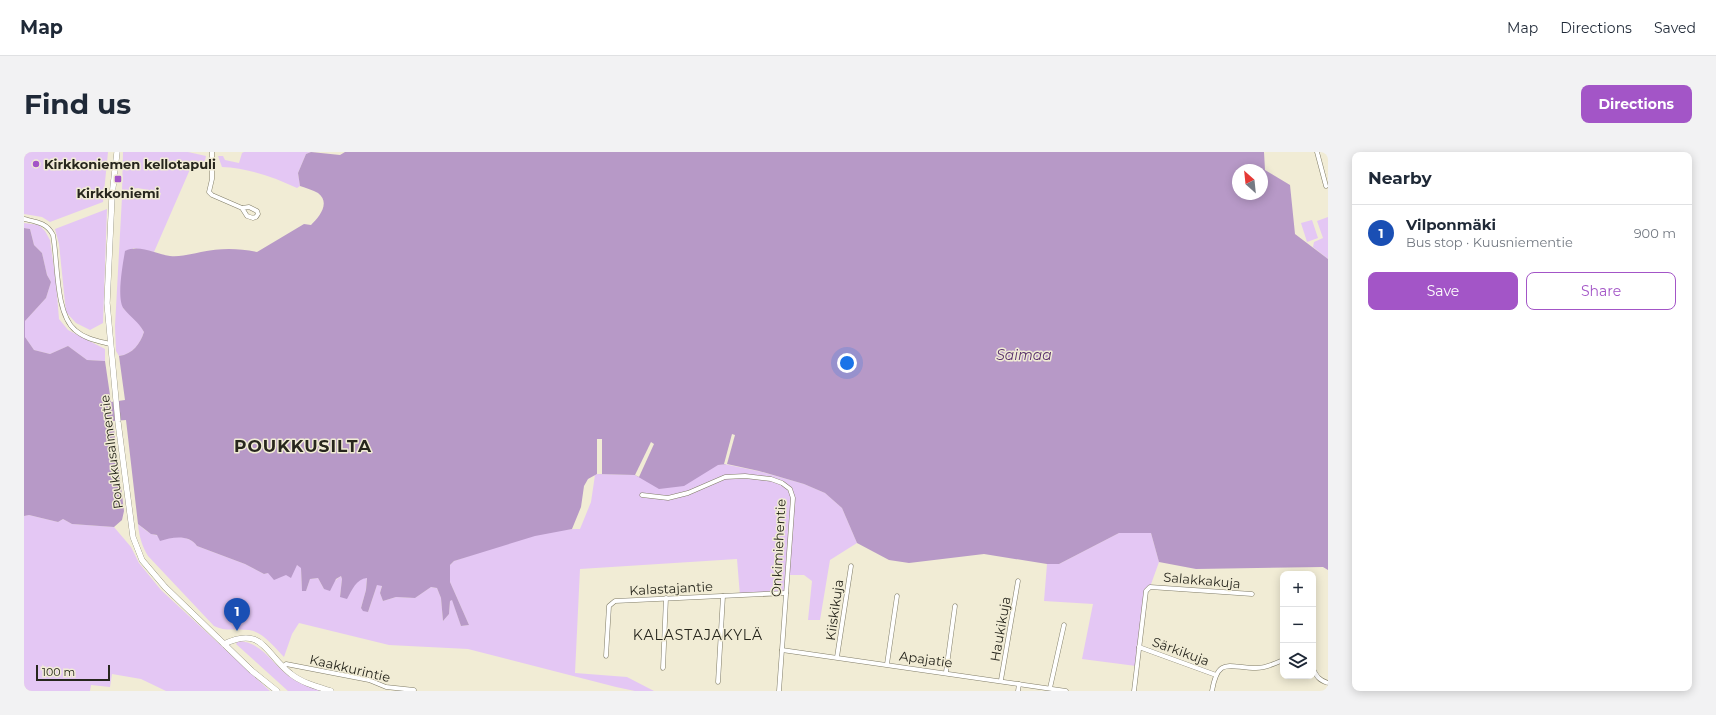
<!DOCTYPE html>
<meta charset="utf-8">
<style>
:root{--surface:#fff;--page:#f2f2f3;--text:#1f2937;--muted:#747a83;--line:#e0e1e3;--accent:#a355c7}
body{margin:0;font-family:Montserrat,sans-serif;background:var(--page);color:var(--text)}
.controls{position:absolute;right:12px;bottom:12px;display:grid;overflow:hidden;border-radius:8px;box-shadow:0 2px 10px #0003}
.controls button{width:36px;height:36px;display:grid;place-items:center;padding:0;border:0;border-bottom:1px solid var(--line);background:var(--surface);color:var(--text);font:20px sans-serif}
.compass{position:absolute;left:1208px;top:12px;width:36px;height:36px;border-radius:50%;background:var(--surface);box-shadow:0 2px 10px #0003;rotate:333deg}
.scale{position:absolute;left:12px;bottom:10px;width:74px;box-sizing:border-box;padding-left:4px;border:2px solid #27261d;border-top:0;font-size:11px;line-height:14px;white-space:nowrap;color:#27261d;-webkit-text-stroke:3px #f1ecd5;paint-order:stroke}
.you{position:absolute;left:823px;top:211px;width:14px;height:14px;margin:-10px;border:3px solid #fff;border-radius:50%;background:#1a73e8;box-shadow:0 0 0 6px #1a73e833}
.badge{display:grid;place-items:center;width:26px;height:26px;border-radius:50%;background:var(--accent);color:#fff;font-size:13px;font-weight:700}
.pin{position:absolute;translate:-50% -33px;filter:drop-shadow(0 1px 2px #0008)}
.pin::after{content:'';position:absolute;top:21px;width:14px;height:12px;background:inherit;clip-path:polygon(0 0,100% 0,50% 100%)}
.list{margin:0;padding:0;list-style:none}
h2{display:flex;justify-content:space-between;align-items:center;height:52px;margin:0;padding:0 16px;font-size:17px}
h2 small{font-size:13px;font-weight:400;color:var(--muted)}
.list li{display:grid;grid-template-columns:26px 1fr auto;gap:12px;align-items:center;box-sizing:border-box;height:56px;padding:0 16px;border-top:1px solid var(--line)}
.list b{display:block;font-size:15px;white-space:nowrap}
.list p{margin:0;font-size:13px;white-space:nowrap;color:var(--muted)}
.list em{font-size:13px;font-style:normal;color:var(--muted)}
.actions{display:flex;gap:8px;padding:12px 16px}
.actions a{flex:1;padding:9px 0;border:1px solid var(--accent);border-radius:8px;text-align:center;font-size:14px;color:var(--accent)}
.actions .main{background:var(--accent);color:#fff}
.icon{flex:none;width:22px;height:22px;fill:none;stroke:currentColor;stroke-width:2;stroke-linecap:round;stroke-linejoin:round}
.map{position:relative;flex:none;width:1304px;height:539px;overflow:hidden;border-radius:8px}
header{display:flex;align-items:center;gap:24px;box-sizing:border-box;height:56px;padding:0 20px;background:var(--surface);border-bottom:1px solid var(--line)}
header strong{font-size:19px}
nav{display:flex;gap:22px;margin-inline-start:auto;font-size:14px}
.intro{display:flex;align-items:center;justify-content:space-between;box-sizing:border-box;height:96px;padding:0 24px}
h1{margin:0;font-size:28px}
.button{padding:10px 18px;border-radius:8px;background:var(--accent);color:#fff;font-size:14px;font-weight:700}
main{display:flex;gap:24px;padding:0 24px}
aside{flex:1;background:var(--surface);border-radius:8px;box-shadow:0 2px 10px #0003}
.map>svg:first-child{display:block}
.green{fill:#e4c7f4}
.water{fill:#b799c7;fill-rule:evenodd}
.pier{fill:#f1ecd5}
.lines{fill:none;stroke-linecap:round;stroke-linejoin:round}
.street-casing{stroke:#817d68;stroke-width:5}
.secondary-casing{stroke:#817d68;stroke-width:6}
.street{stroke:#fff;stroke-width:4}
.secondary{stroke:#fff;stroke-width:5.5}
.poi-dot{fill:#a355c7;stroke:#f1ecd5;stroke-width:1.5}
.labels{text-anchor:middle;stroke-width:3;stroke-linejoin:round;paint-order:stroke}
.poi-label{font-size:13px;font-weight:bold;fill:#27261d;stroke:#f1ecd5;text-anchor:start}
.street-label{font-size:13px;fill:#27261d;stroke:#f1ecd5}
.water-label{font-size:14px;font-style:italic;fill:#5b336d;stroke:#f1ecd5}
.neighbourhood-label{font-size:14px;letter-spacing:1px;fill:#27261d;stroke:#f1ecd5}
.district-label{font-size:17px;font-weight:bold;letter-spacing:1px;fill:#27261d;stroke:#f1ecd5}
</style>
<header>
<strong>Map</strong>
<nav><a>Map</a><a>Directions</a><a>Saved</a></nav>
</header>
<div class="intro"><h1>Find us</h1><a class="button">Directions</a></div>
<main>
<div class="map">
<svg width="1304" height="539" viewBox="0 0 1304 539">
<rect width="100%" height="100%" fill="#f1ecd5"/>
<g class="green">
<polygon points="0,0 84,0 79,50 26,70 18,65 0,62"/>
<path d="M99,0H164L182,4L179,18L167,15L130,100L109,96L99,156L114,170L120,180C116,192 109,202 95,204L92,199L91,174L98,45L117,41L135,47L137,41L114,36L98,39Z"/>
<path d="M220,0H287L282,2L274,21L276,34L273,36C250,25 224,16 198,15L194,4H199L201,8L215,11L218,1Z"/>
<polygon points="83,57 79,171 66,178 52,171 42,160 35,92 31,77"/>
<polygon points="1304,65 1304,107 1289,95 1290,90 1299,86 1293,69"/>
<polygon points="1288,68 1294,86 1283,90 1277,71"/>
<polygon points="0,71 15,73 21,79 26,88 32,130 35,167 44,178 81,197 81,209 63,208 44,194 26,202 10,198 1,185 1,169 22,146 27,130 23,123 18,101 10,93 6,77 0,76"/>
<path d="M700,312L738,320L780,332L801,341L818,356L833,391L806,408L796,468H784L788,429L780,423H763L762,441L716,444L713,407L556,417L551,521L603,525L630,539H611L592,535L444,497L365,493L275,471L268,482L260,505C250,495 239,480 225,478C212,476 202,480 190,474L124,404C118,394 115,384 114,372C118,375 123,380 128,382C141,387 164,380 173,394L221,412L240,422L273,413L277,415L278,439H282L286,427L294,426L300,437L317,424L318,427L316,445C324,437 332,427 343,425L342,438L337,456L344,460L353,433H358L356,441L359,449L372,445L391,446L407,435L413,436L417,446L419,469L425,462L426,449L428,447L437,474L445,473L426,430V413L430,409C469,397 515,376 556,377L567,350L571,323L573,322L611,323L615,325Z"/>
<polygon points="5,363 34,370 39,367 48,372 90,375 107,395 115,411 137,438 246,539 142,539 117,527 88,522 86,535 67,533 66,539 0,539 0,364"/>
<polygon points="1095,381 1127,381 1135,410 1126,435 1122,439 1112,514 1058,507 1069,452 1020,449 1023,412 1035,412"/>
<path d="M214,489C241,490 249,516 271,528C282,533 296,535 307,539H264L212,492Z"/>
</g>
<path class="water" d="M287,0L316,3L321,0H1240L1241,18L1266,33L1271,82L1304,107V418L1299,415L1172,417L1135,410L1127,381H1095L1035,412H1023L960,402L885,411L865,408L833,391L818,356L801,341L780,332L735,319L703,312L694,313L660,334L635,337L611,323L573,322L564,327L560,334L557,355L548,377L511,384L430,409L426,413V430L445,473L437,474L428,448L426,449L425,462L419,469L417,446L413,436L407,435L391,446L372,445L359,449L356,441L358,434L353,433L344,460L339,459L337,456L342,438L343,426C332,427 328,438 323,447L316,445L318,427L317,424L312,427L306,439L300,437L294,426L286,427L282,439H278L277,416L273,413L267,426L262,423L250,428L244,421L240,422L221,412L173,394C165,382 148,385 136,389L133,383L127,382L114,372L102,268L89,269L100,359L98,368L90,375L48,372L39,367L34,370L5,363L0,364V76L6,77L10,93L18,101L23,123L27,130L22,146L1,169V185L10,198L26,202L44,194L63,208L81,209L87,250L101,248L95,204C109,202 116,192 120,180C114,169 107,166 100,157C92,148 99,111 101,99C115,92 132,102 146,104C157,105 167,102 177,100C196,96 214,96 233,100L280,72L287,73C295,65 307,51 294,41C289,38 282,36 276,34L274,21L282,2ZM1214,18H1238V42H1214Z"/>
<g class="pier">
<polygon points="708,282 711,283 703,312 700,312"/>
<rect x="573" y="287" width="5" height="35"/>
<polygon points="627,290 630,292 615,325 611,323"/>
</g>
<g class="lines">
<defs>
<g id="street">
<polyline points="188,0 188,27 185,40 188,43 218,56 225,55 233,59 234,62 232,65 229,66 223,64 218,56"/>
<polyline points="1293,0 1302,34"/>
<path d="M0,67C13,70 23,71 29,83C34,109 31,161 51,178C61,187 74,189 86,192"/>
<polyline points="618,343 644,346 664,341 701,325 721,324 747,327 758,331 766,337 769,346 755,539"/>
<polyline points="1115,495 1192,523"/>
<polyline points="758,498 1042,539"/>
<polyline points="582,504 585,454 591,449 762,441"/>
<polyline points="813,505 827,414"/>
<polyline points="863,512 873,444"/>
<polyline points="259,515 262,512 345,528 362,535 390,538"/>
<polyline points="639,516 642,446"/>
<path d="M1289,517C1293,525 1295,528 1304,531"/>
<polyline points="922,520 931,454"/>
<polyline points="977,528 994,429"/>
<polyline points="694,530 699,444"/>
<polyline points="1026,536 1040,473"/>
<polyline points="994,539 995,532"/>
<polyline points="1110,539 1122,439 1126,435 1228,442"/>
<path d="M1188,539C1194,504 1205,516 1232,516C1242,516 1250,512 1259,508"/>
</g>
<g id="secondary">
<polyline points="93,0 88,44 83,151 94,270 109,385 118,408 141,435 228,519 253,539"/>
<path d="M200,492C239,473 241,502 267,522C278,531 294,535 307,539"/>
</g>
</defs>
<use href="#street" class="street-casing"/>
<use href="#secondary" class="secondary-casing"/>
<use href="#street" class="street"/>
<use href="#secondary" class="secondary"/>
</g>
<g class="poi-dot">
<circle cx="12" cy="12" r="4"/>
<rect x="90" y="23" width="8" height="8" rx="2"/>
</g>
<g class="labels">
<g class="poi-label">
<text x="20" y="17">Kirkkoniemen kellotapuli</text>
<text x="94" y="46" text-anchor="middle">Kirkkoniemi</text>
</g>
<g class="street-label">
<text transform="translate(87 300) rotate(-97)" y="5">Poukkusalmentie</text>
<text transform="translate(754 396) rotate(-87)" y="5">Onkimiehentie</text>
<text transform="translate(1178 428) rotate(5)" y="5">Salakkakuja</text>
<text transform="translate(647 436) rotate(-3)" y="5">Kalastajantie</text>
<text transform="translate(810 458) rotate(-82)" y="5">Kiiskikuja</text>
<text transform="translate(976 477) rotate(-80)" y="5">Haukikuja</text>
<text transform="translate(1157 499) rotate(20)" y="5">Särkikuja</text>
<text transform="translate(902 507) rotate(8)" y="5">Apajatie</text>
<text transform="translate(326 516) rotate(13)" y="5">Kaakkurintie</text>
</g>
<g class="water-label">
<text x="1000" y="208">Saimaa</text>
</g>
<g class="neighbourhood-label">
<text x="674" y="488">KALASTAJAKYLÄ</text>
</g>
<g class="district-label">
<text x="279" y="300">POUKKUSILTA</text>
</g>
</g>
</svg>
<div class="controls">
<button>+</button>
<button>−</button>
<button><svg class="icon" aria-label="layers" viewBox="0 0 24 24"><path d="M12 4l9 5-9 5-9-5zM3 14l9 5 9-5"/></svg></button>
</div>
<svg class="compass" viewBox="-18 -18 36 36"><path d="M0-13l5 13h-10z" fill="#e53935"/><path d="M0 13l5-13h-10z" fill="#747a83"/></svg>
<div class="scale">100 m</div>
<div class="you"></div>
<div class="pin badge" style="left:213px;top:479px;background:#1a4fb4">1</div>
</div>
<aside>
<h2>Nearby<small></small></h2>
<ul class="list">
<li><span class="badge" style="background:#1a4fb4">1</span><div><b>Vilponmäki</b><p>Bus stop · Kuusniementie</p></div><em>900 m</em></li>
</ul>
<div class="actions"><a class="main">Save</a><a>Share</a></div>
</aside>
</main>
